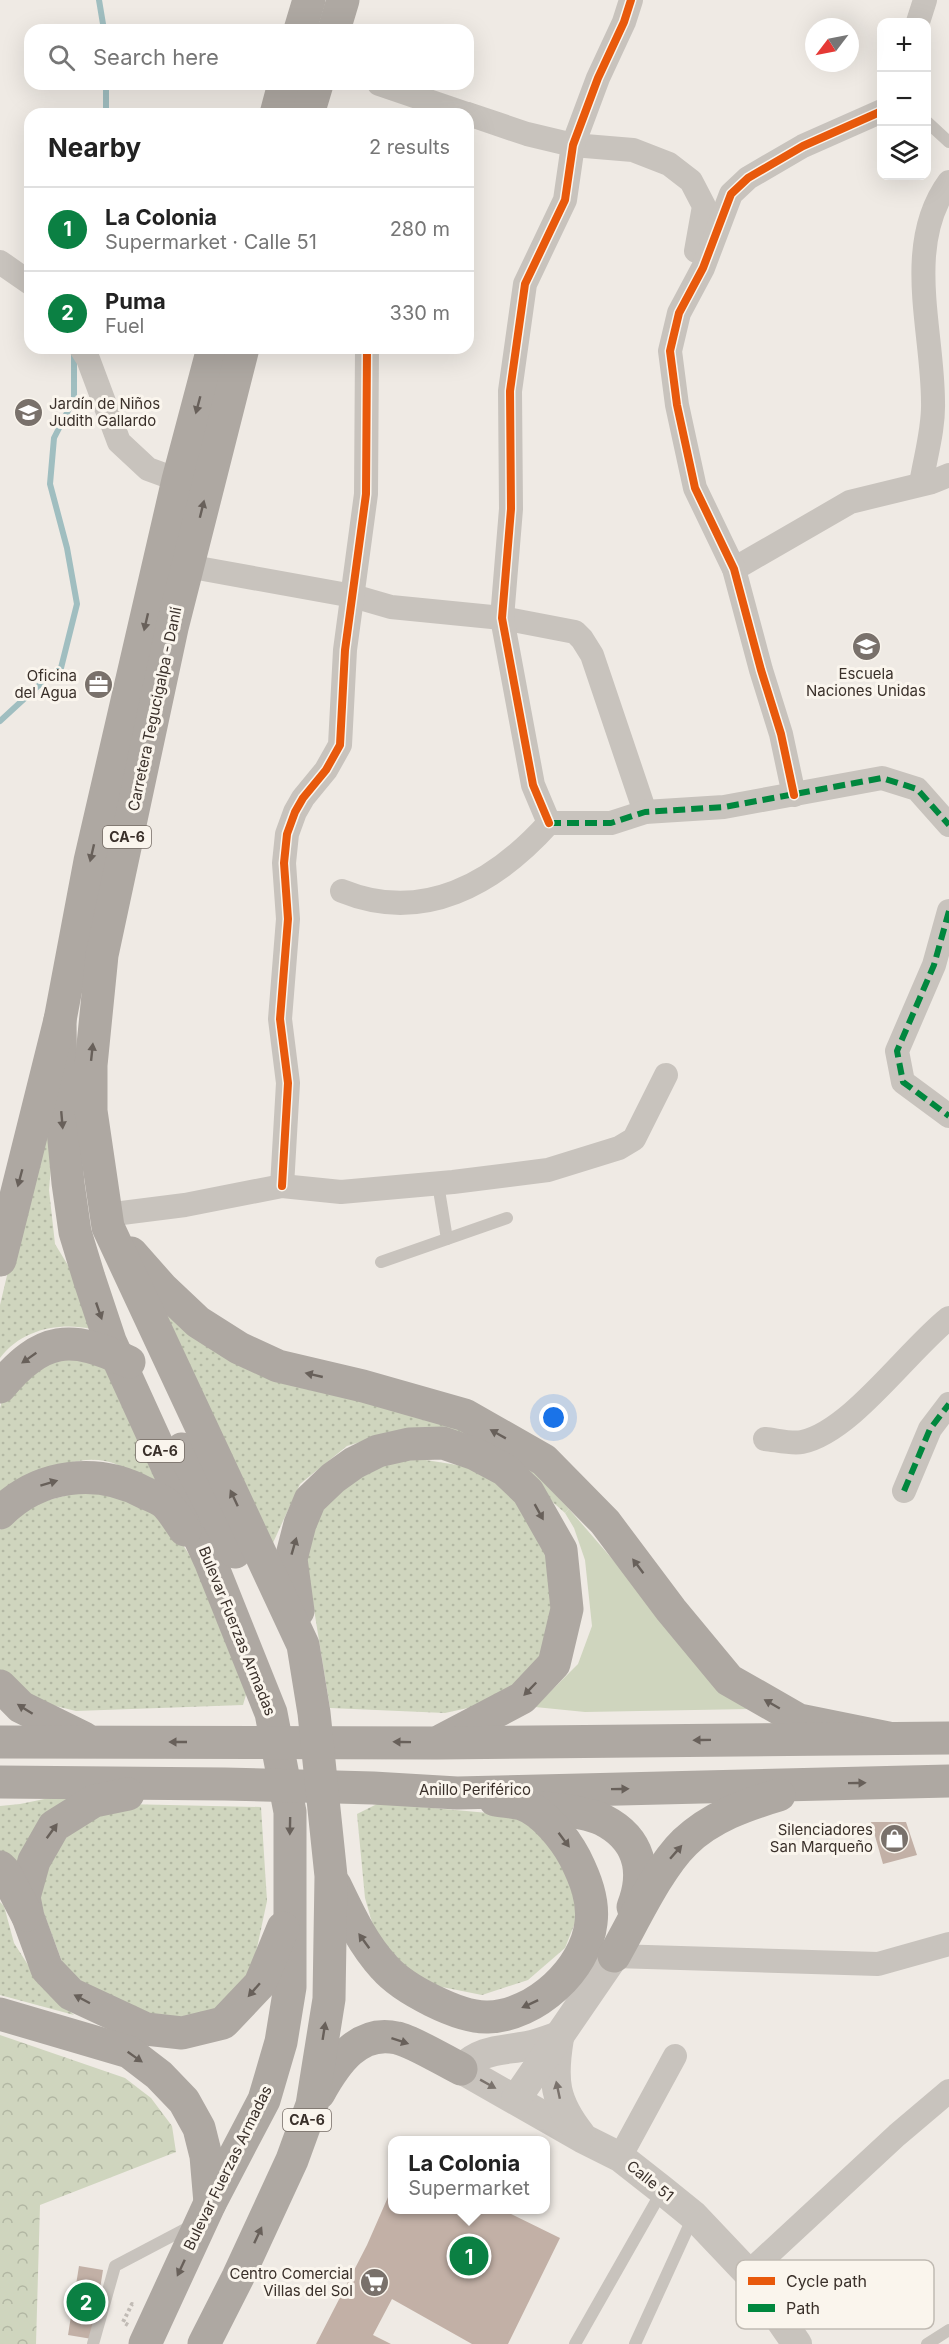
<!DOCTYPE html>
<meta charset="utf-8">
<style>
:root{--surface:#fff;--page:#f2f2f2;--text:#222;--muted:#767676;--line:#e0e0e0;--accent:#0b8043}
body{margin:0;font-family:Inter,sans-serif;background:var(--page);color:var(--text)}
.controls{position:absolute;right:18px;top:18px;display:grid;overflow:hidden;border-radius:12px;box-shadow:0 6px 24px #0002}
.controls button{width:54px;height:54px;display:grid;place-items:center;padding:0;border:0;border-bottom:2px solid var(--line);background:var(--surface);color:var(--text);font:30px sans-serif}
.compass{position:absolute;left:805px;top:18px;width:54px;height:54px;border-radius:50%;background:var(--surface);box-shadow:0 6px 24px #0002;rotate:238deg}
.you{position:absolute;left:554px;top:1418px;width:21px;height:21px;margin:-15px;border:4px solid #fff;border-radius:50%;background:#1a73e8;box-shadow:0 0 0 9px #1a73e833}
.badge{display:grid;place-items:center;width:39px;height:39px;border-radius:50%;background:var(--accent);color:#fff;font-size:20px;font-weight:700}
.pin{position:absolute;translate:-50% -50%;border:3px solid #fff;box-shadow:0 2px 6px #0006}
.popup{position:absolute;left:388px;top:2136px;width:162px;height:78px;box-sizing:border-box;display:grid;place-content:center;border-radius:12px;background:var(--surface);filter:drop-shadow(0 2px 4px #0005);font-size:20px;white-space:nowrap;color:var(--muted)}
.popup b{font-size:22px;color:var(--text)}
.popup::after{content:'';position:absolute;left:50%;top:100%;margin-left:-12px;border:12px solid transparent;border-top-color:var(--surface)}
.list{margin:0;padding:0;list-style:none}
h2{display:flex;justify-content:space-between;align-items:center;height:78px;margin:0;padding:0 24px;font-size:26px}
h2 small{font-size:20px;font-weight:400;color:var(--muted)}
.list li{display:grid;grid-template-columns:39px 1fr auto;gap:18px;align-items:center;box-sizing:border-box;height:84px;padding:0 24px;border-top:2px solid var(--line)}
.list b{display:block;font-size:22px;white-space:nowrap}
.list p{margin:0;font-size:20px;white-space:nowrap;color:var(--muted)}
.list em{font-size:20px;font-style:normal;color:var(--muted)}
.icon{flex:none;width:33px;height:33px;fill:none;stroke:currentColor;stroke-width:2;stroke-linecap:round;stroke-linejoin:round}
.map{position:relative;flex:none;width:949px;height:2344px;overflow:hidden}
.search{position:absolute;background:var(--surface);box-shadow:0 6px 24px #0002;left:24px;top:24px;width:450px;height:66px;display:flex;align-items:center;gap:15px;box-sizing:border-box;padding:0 21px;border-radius:18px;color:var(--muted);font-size:22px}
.panel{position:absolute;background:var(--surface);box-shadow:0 6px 24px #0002;left:24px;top:108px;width:450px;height:246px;border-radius:18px}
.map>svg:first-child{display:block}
.grass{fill:#cfd5be}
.forest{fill:url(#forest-crowns)}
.park{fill:url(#park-dots)}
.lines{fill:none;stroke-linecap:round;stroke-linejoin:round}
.stream{stroke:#a0bec0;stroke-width:6}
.building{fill:#c2b0a6}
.path{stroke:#c1bbb5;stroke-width:4;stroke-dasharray:3 3;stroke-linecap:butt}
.service{stroke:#c8c3bd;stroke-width:12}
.minor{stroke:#c8c3bd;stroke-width:24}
.tertiary{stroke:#c8c3bd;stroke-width:30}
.trunk{stroke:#aea8a2;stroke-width:33}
.quiet{stroke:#00873e;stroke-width:6;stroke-dasharray:12 6;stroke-linecap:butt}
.cycleway-casing{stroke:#faf5ed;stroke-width:11}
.cycleway{stroke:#e8590c;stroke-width:8}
.oneway{fill:#68605a}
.oneway2{fill:#7a726c}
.labels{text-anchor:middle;stroke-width:6;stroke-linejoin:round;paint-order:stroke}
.shield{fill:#faf5ed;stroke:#746b64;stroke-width:1.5}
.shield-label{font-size:14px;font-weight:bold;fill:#3a302a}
.poi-label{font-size:15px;fill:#3a302a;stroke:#faf5ed;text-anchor:end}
.street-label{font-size:15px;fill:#3a302a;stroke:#faf5ed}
.key{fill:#faf5ed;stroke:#c0bab2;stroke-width:1.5}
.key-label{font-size:16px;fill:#3a302a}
</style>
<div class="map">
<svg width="949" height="2344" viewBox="0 0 949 2344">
<defs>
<pattern id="forest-crowns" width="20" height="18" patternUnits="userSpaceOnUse" patternTransform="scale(1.5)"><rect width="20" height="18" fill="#cfd5be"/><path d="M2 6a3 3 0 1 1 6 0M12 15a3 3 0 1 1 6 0" fill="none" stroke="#b2b7a3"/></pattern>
<pattern id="park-dots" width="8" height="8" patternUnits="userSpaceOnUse" patternTransform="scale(1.5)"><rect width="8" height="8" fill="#cfd5be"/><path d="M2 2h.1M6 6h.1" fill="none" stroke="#b2b7a3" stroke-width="1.8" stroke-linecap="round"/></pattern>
</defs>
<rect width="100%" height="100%" fill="#efeae4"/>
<polygon class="grass" points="569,1509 639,1590 749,1709 585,1712 535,1707 578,1664 592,1626 585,1560 574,1528 565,1513"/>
<polygon class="forest" points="0,2035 125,2078 151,2098 172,2126 176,2152 40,2205 36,2344 0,2344"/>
<g class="park">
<path d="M42,1128H54L49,1190L55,1244L69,1267L93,1329C59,1322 22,1329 0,1358V1305Z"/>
<polygon points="153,1298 471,1428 536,1474 569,1509 565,1513 528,1480 403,1429 347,1446 300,1484 272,1545"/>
<path d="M103,1356L173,1498C156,1486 138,1473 118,1465C78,1448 35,1477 0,1493V1408L4,1392L38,1359Z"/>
<polygon points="400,1456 464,1466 488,1477 511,1493 554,1562 552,1639 519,1687 486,1704 445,1713 330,1708 305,1554 312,1522 339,1480"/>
<path d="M95,1488C110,1492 130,1496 143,1504C198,1540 224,1630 248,1688L243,1705L76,1711L39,1702L0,1674V1530L26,1506Z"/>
<polygon points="64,1795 78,1796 18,1877 0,1855 0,1806 20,1804"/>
<polygon points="379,1803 511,1815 551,1834 580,1910 565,1948 528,1980 482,1995 437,1986 402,1969 376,1936 365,1898 357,1814"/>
<polygon points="125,1804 261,1807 267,1901 254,1962 238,1993 207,2014 164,2019 87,1986 64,1967 39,1900 43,1868 63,1840 93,1816"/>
<polygon points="0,1902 4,1906 14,1943 37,1979 74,2015 0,1995"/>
</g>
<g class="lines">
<g class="stream">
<polyline points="99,0 104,30"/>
<polyline points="106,114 106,84"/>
<polyline points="0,721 37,687 61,668 77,604 67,548 50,484 54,438 74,399 74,351"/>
</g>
</g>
<g class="building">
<polygon points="871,1822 906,1822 917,1855 883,1864"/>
<polygon points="392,2188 392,2210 503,2210 560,2238 508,2344 472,2344 392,2299 373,2335 391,2344 316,2344 367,2245"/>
<polygon points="79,2266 103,2270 92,2339 68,2335"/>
</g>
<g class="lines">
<polyline class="path" points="128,2325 123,2322 132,2304 134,2305"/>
<g class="service">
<polyline points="926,121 949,142"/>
<polyline points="438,1184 447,1239"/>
<polyline points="381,1262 507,1218"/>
<polyline points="93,2344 115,2266 191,2226"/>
<polyline points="575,2344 662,2191"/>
<polyline points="635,2344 693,2217"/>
<polyline points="927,2344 949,2330"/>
</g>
<g class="minor">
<polyline points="918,22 925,0"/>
<polyline points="379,84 467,114"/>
<polyline points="468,114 527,134 573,145 633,150 669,164 691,181 704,206 696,251"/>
<polyline points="0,262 30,283"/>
<polyline points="81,348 88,359 119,442 148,469 178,480"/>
<path d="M921,484C925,458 934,429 933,402C933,330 903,245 949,182"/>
<polyline points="187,566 353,596 391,607 502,618 575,632 582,639 592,655 645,812"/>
<polyline points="734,569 850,502 932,482 949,475"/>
<polyline points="794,795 781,734 761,670 734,569 695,488 677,405 670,351 679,313 703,268 731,194 748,178 803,146 882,111"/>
<polyline points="549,823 533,785 502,618 511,509 510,391 525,284 565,200 573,145 598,78 624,22 631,0"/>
<path d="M342,891C423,924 494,884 549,823H611L645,812L724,807L882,778L917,789L949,825"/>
<polyline points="949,911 934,965 897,1051 903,1082 949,1116"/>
<polyline points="282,1186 288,1083 280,1019 288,919 284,863 287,834 295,812 303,798 326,770 340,745 345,650 366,494 367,348"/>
<polyline points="106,1215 185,1205 282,1186 341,1192 453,1182 548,1170 619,1148 634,1139 666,1075"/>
<path d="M765,1439C776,1440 791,1444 802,1442C851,1432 908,1350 949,1318"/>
<polyline points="904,1491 930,1429 949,1404"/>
<polyline points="614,1956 878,1964 949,1944"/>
<polyline points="620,2157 675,2056"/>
<polyline points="748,2273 897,2135 949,2091"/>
</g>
<g class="tertiary">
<path d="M559,2036C548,2040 538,2044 527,2046C500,2051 481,2049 461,2069L582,2138L620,2157L662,2190L694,2216L748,2273L797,2344"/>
<path d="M559,2038C552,2080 554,2101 581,2135"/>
<polyline points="516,2099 614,1956"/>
</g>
<g class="trunk">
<polyline points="300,30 309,0"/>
<polyline points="334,30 343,0"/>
<polyline points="276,114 284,84"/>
<polyline points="308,114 317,84"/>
<polyline points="60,1020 61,1109 68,1183 75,1232 89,1278 110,1341 211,1563 271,1713 290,1812 290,1987 281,2042 264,2100 210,2203 145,2344"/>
<polyline points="131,1253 162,1288 198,1322 239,1348 278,1366 363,1386 465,1415 544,1460 605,1522 671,1610 729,1680 799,1720 888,1738"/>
<polyline points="0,1260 60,1020 90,861 178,480 213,348"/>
<path d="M0,1387C42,1336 71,1334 129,1362"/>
<polyline points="182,1449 235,1552"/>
<path d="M0,1513C39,1474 97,1467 145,1493C152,1496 160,1499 166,1504C173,1511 179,1522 185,1530"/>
<polyline points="298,1611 291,1559 300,1524 310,1500 333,1478 354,1463 378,1451 409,1444 443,1443 475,1454 505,1470 528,1492 561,1550 567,1609 554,1664 522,1698 442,1740"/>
<polyline points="0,1686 21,1707 84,1738"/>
<polyline points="0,1742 437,1743 949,1738"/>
<polyline points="0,1782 225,1784 373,1788 457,1793 949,1781"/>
<polyline points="128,1794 94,1801 54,1826 34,1861 24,1897 28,1917 47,1969 71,1994 146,2029 182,2033 223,2023 260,1984 283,1928"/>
<path d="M529,1806C548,1809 586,1811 603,1820C640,1839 647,1871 633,1907"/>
<polyline points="0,1867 4,1871 27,1915"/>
<path d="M335,1885C349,1914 362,1943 384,1967C403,1989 459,2018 488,2017C535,2016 586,1969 591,1923C594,1900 585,1878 575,1858C565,1839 543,1811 522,1804C513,1802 503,1801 495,1800"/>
<path d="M614,1956C633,1923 658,1868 685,1842C711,1817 745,1805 779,1795"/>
<polyline points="0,2014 129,2052 159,2075 184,2101 199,2128 206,2156 210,2203"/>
<path d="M319,2093C335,2064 358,2029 397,2038C412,2041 445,2061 461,2069"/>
<polyline points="204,2344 238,2277 292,2160 312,2105 329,1999 331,1876 314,1713 303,1645 108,1227 91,1111 91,1065 102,955 172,628 243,348"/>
</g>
<g class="quiet">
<polyline points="549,823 611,823 645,812 724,807 882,778 917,789 949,825"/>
<polyline points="949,911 934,965 897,1051 903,1082 949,1116"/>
<polyline points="904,1491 930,1429 949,1404"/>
</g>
<defs>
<g id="cycleway">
<polyline points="794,795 781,734 761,670 734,569 695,488 677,405 670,351 679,313 703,268 731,194 748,178 803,146 882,111"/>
<polyline points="549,823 533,785 502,618 511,509 510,391 525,284 565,200 573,145 598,78 624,22 631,0"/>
<polyline points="282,1186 288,1083 280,1019 288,919 284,863 287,834 295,812 303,798 326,770 340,745 345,650 366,494 367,348"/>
</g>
</defs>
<use href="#cycleway" class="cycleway-casing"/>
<use href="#cycleway" class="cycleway"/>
</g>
<defs><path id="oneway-solid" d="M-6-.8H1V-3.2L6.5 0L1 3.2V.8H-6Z" transform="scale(1.5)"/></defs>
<g class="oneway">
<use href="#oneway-solid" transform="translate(198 405) rotate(105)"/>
<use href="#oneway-solid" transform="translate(202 509) rotate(-76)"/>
<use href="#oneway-solid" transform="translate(146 622) rotate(103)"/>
<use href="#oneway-solid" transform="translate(92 853) rotate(103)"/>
<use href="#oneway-solid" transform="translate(92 1052) rotate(-84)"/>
<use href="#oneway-solid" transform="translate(62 1120) rotate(85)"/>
<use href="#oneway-solid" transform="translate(20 1178) rotate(105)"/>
<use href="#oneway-solid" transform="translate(99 1311) rotate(71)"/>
<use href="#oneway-solid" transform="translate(29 1358) rotate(145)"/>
<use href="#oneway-solid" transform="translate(314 1375) rotate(-167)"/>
<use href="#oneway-solid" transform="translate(498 1434) rotate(-151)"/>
<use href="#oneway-solid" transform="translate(49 1483) rotate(-17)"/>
<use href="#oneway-solid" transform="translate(234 1498) rotate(-115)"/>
<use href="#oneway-solid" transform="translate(539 1512) rotate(61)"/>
<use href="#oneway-solid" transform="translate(294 1546) rotate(-74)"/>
<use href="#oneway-solid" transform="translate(638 1566) rotate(-127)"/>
<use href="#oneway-solid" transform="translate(530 1689) rotate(134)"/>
<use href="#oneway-solid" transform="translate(772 1704) rotate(-150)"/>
<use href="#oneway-solid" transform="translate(25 1709) rotate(-148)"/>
<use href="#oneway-solid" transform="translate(702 1740) rotate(179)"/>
<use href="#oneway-solid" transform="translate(178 1742) rotate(180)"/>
<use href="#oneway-solid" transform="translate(402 1742) rotate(-179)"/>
<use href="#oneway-solid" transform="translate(857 1783) rotate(-1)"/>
<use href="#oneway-solid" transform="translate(620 1789) rotate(-1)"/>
<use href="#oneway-solid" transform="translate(290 1826) rotate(91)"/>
<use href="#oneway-solid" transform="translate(52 1831) rotate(-54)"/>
<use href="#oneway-solid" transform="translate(564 1840) rotate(53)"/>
<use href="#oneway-solid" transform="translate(676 1852) rotate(-49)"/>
<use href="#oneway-solid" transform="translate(364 1941) rotate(-126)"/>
<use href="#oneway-solid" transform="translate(254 1990) rotate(131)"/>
<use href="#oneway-solid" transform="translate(82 1999) rotate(-152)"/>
<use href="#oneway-solid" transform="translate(530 2004) rotate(155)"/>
<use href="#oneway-solid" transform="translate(324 2031) rotate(-81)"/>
<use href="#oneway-solid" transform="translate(400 2041) rotate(18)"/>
<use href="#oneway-solid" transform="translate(135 2057) rotate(35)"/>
<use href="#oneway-solid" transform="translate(258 2235) rotate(-65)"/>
<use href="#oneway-solid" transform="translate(181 2268) rotate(115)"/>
</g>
<g class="oneway2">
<use href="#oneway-solid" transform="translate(488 2084) rotate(29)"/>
<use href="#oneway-solid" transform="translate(558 2090) rotate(-102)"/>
</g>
<defs>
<symbol id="school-disc" viewBox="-11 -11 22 22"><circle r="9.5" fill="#79716b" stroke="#faf5ed"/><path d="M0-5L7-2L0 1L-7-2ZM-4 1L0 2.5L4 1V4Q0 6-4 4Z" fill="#fff"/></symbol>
<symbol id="office-disc" viewBox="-11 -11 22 22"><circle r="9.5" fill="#79716b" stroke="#faf5ed"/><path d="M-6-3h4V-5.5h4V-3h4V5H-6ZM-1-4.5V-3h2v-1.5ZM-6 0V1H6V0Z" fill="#fff"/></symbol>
<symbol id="shop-disc" viewBox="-11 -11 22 22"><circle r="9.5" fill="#79716b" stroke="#faf5ed"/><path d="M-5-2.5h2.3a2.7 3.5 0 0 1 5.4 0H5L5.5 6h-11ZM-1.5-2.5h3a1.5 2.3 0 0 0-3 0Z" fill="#fff"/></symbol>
<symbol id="supermarket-disc" viewBox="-11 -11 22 22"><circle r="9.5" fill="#79716b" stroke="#faf5ed"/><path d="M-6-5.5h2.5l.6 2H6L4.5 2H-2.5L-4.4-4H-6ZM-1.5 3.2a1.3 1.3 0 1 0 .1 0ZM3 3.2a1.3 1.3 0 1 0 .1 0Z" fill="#fff"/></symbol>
</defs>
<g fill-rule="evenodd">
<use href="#school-disc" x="12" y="396" width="33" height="33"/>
<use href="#school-disc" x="850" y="630" width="33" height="33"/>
<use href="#office-disc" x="82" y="668" width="33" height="33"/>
<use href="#shop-disc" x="878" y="1822" width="33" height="33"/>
<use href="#supermarket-disc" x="358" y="2266" width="33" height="33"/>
</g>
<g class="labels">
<g class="shield">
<rect x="103" y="826" width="48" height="22" rx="4.5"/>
<rect x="136" y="1440" width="48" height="22" rx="4.5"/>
<rect x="283" y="2109" width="48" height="22" rx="4.5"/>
</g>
<g class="shield-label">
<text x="127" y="842">CA-6</text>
<text x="160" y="1456">CA-6</text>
<text x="307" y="2125">CA-6</text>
</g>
<g class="poi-label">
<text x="49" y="409" text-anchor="start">Jardín de Niños<tspan x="49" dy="17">Judith Gallardo</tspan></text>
<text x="866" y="679" text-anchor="middle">Escuela<tspan x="866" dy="17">Naciones Unidas</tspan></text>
<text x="77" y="681">Oficina<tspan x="77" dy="17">del Agua</tspan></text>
<text x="873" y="1835">Silenciadores<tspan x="873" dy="17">San Marqueño</tspan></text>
<text x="353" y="2279">Centro Comercial<tspan x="353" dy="17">Villas del Sol</tspan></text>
</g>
<g class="street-label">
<text transform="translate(155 709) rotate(-78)" y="5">Carretera Tegucigalpa - Danli</text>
<text transform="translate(237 1631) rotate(68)" y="5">Bulevar Fuerzas Armadas</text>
<text x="475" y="1795">Anillo Periférico</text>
<text transform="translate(228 2168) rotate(-64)" y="5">Bulevar Fuerzas Armadas</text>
<text transform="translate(650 2181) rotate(39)" y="5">Calle 51</text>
</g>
</g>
<rect x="736" y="2260" width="198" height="69" rx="9" class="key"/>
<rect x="748" y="2277" width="27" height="8" fill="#e8590c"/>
<rect x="748" y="2304" width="27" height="8" fill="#00873e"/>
<g class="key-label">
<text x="786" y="2287">Cycle path</text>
<text x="786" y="2314">Path</text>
</g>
</svg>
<div class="controls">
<button>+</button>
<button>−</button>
<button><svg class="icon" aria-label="layers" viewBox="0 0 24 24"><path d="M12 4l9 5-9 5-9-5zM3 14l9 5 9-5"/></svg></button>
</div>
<svg class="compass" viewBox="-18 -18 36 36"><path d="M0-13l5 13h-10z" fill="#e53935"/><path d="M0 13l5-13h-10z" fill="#767676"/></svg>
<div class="you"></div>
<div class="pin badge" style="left:469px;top:2256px">1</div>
<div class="popup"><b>La Colonia</b>Supermarket</div>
<div class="pin badge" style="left:86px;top:2302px">2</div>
<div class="search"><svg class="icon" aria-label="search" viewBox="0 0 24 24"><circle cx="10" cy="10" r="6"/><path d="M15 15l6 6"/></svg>Search here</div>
<section class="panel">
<h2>Nearby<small>2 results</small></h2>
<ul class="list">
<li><span class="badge">1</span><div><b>La Colonia</b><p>Supermarket · Calle 51</p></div><em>280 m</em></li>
<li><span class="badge">2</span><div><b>Puma</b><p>Fuel</p></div><em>330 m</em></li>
</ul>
</section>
</div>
